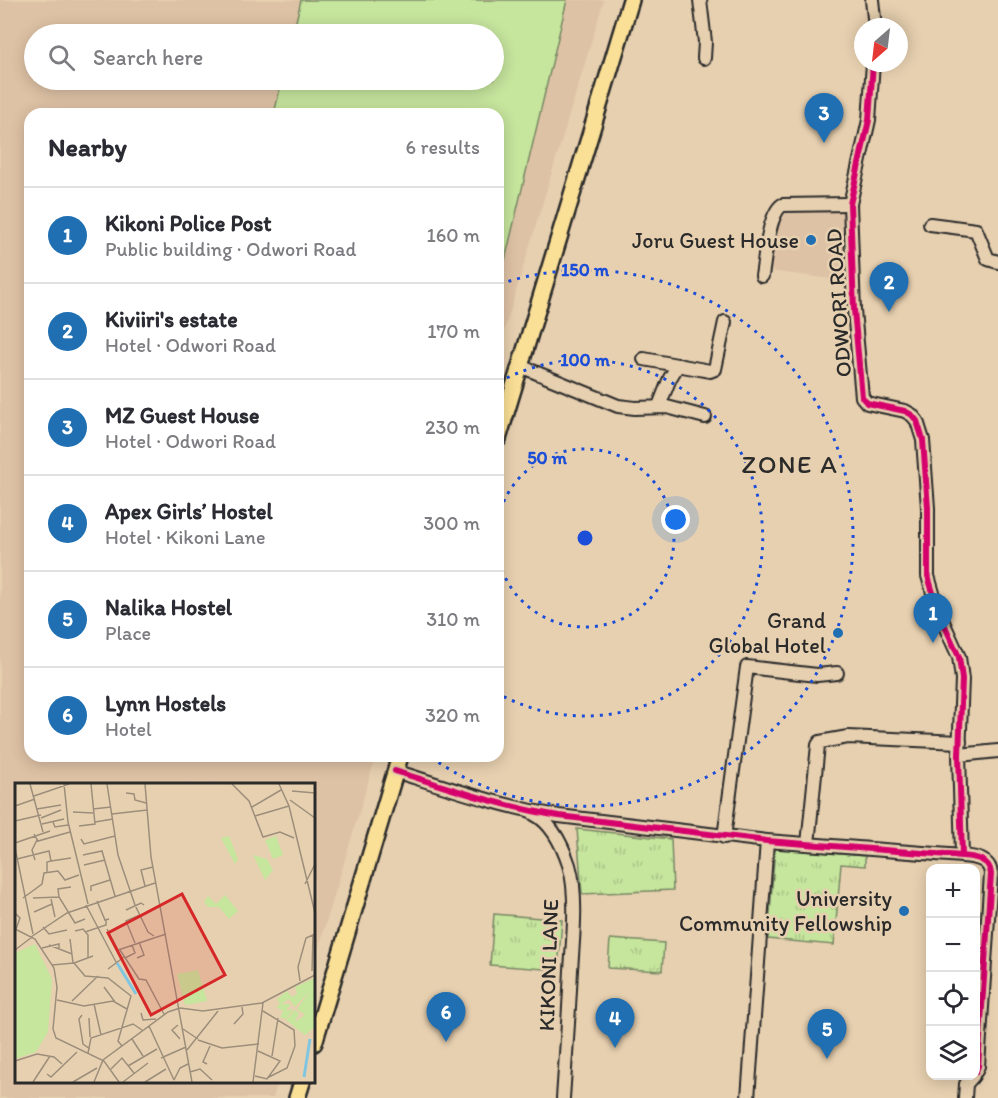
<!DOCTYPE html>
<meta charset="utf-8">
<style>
:root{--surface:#fff;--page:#f7f7f7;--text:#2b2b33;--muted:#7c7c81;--line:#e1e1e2;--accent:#1f6fb2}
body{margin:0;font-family:Itim,sans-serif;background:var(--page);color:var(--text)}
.controls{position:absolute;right:18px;bottom:18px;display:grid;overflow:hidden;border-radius:12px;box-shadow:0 3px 15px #0003}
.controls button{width:54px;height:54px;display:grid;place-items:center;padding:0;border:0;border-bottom:2px solid var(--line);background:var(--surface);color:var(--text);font:30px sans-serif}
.compass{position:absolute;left:854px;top:18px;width:54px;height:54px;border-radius:50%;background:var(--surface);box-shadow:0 3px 15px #0003;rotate:208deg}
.you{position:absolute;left:676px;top:520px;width:21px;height:21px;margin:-15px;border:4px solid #fff;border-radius:50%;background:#1a73e8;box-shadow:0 0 0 9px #1a73e833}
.badge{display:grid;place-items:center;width:39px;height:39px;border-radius:50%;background:var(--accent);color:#fff;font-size:20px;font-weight:700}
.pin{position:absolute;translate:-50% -50px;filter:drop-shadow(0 2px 3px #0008)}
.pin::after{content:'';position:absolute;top:32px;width:21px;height:18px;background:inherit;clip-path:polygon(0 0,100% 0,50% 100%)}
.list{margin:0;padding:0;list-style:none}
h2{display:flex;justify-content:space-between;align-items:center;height:78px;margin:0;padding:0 24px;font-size:26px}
h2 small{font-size:20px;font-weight:400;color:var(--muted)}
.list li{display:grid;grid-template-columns:39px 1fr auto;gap:18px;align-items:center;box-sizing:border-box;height:96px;padding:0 24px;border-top:2px solid var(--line)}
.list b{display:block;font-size:22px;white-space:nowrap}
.list p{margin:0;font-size:20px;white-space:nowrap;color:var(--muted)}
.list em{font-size:20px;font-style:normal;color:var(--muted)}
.icon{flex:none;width:33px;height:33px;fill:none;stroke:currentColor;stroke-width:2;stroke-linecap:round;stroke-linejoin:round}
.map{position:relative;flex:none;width:998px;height:1098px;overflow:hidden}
.search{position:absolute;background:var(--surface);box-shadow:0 3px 15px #0003;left:24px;top:24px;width:480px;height:66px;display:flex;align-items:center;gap:15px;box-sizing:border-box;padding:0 21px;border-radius:33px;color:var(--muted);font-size:22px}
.panel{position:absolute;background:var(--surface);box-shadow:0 3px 15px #0003;left:24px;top:108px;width:480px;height:654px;border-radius:18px}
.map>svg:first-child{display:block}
.built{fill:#dec2a5;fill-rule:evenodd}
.grass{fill:url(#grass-tufts);stroke:#788864;stroke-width:1.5}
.pitch{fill:#c6e59d;stroke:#788864;stroke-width:1.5}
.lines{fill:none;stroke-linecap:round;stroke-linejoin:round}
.minor-casing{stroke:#2b2b2b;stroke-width:16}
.major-casing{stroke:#2b2b2b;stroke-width:20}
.minor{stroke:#e7d0b0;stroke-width:12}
.major{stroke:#fadf96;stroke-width:15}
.cycleway-casing{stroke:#e7d0b0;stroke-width:10}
.cycleway{stroke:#d6006c;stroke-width:6}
.ring{fill:none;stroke:#1d4ed8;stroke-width:3;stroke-dasharray:3 6}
.poi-dot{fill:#1f6fb2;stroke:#e7d0b0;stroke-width:2}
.labels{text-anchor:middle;stroke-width:5;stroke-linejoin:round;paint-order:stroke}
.poi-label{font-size:22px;fill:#2b2b2b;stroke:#e7d0b0;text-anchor:end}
.street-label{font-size:22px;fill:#2b2b2b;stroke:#e7d0b0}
.quarter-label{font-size:26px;letter-spacing:1.5px;fill:#2b2b2b;stroke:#e7d0b0}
.inset-river{fill:none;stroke:#80c6e1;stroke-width:3}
.inset-road{fill:none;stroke:#9c8e7b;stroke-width:1.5}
.view{fill:#d62828;fill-opacity:0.15;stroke:#d62828;stroke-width:3}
.inset-edge{fill:none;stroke:#2b2b2b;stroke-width:3}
.centre{fill:#1d4ed8;stroke:#e7d0b0;stroke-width:3}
.ring-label{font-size:18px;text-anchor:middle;font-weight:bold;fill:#1d4ed8;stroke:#e7d0b0;stroke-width:5;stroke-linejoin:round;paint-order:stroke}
</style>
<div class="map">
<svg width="998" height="1098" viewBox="0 0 998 1098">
<defs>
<pattern id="grass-tufts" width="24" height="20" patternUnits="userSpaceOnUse" patternTransform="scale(1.5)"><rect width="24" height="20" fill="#c6e59d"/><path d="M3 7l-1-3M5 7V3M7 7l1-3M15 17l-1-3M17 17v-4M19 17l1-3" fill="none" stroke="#aac587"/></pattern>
</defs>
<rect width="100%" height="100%" fill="#e7d0b0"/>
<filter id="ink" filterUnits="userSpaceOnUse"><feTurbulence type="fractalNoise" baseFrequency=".0167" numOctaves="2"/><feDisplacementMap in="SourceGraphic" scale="12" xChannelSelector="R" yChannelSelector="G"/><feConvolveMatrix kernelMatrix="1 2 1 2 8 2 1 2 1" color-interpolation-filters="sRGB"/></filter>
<g filter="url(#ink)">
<g class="built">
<path d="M0,0H604L498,351V114H30V756H376L314,963V784H16V1082H278L273,1098H0ZM34,34H494V80H34Z"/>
<polygon points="782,208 847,209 846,281 770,271"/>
</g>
<g class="grass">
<polygon points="577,829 671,839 673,890 582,894"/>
<polygon points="775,848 865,856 865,866 841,864 834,945 768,939"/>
<polygon points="494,914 562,920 558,970 490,965"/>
<polygon points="610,939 664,943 662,971 608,968"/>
</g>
<polygon class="pitch" points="301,0 567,0 500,281 498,280 498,114 274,114 282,80 494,80 494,34 293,34"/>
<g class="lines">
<defs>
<g id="minor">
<polyline points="700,0 705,42 704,58"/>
<polyline points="872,0 875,27"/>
<polyline points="873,63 869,120 850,204 854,310 862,397 867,403 905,411 912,415 917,421 923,440 928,508 928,576 939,613 959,657 962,679 959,755 962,856"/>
<polyline points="930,224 976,230 988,259 998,262"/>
<path d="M762,276C765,259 768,215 782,205L850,204"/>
<polyline points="644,359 710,371 715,369 725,322"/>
<polyline points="520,366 618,406 635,408 667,407 705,417"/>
<polyline points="659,406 670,378 678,365"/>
<polyline points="959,755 998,751"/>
<path d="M395,771C449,788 503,807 559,816L767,841L962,856C975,857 990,859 991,874L978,1066L976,1071"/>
<path d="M534,814C552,823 563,847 569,865C578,894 573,940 571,970C569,1013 566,1055 563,1098"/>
<polyline points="724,837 747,667 817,675 837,673"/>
<polyline points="808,844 818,745 820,742 848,737 960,742"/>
<polyline points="748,1098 767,841"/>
<polyline points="965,1098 966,1084 973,1076"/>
</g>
<g id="major">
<polyline points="498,439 631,0"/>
<polyline points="314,1043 400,756"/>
<polyline points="297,1098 302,1082"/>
</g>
</defs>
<use href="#minor" class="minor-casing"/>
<use href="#major" class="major-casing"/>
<use href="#minor" class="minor"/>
<use href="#major" class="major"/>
<defs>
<g id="cycleway">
<polyline points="873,63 869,120 850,204 854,310 862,397 867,403 905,411 912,415 917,421 923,440 928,508 928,576 939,613 959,657 962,679 959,755 962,856"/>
<path d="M395,771C449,788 503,807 559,816L767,841L962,856C975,857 990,859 991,874L978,1066L976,1071"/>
</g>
</defs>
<use href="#cycleway" class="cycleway-casing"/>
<use href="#cycleway" class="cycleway"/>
</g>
</g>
<g class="ring">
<path d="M498 519A89 89 0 1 1 498 557"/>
<path d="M499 382A178 178 0 1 1 499 694"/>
<path d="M500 284A268 268 0 1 1 429 756"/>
</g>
<g class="poi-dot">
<circle cx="811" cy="240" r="6"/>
<circle cx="838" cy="633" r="6"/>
<circle cx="904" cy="911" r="6"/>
</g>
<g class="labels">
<g class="poi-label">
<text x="799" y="248">Joru Guest House</text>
<text x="826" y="628">Grand<tspan x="826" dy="25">Global Hotel</tspan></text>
<text x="892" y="906">University<tspan x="892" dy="25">Community Fellowship</tspan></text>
</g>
<g class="street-label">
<text transform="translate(838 303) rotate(-94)" y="8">ODWORI ROAD</text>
<text transform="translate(548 965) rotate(-88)" y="8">KIKONI LANE</text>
</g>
<g class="quarter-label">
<text x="790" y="473">ZONE A</text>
</g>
</g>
<g transform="translate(15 783)">
<rect width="300" height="300" fill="#e7d0b0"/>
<path d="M238,72L252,76L258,87L250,97ZM210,112L223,128L214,136L204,124H193L189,119L193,113L201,121ZM20,161L37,196L33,249L21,269L0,276V170ZM300,195V244L290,252L271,237L280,227L284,230L280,239L290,232L282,226L294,209L280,224L274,216L266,221H276L271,228L279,226L271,236L265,234L268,228L261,224L265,221L262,216L272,208L277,214L282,211L280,204Z" fill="#c6e59d"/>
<path d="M214,53L223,76L220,81L206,55Z" fill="#c6e59d"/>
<path d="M261,53L268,72L258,76L250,57ZM183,187L192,218L170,222L162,191Z" fill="#c6e59d"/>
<path class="inset-river" d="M102,180L121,211M289,294L295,256"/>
<path class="inset-road" d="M15,1L28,49M49,1L53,39L73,121M92,1L103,72L120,122L133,149L139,153M130,1L136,74L177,299M217,1L234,18L248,54L265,49L279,55M264,1L274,23L300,130M277,8L300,10M111,10L119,11L120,17L131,20M19,13L54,1M275,17L300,35M0,23L20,16M237,24L266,7M22,26L46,22M78,26L96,24M58,29L78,30M97,31L132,27M240,33L274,23M26,35L46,27M0,38L26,32M38,39L40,44L53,42M80,39L98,36M27,41L49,36M64,43L80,41L76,1M19,51L23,58L55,49M66,56L69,61L100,53M0,60L35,48M0,65L18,151M68,72L87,68L100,113M2,76L34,68L36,78L32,79V89M20,77L17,67L22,57M36,78L56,75M69,82L90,77M290,101L300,81M130,103L126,87L138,84M56,104L43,106L44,114L60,140L70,136M76,108V103L95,97M8,115L27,101L29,90L43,88L50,97L64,92M18,115L44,114M36,116L40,134M82,118L90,137L94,136M71,122L101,179M111,127L126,120L129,122M19,129L37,121M0,130L5,135L1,146M28,144L34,151L52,147M0,146L20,156L39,185L42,204L38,246L41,255L89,278L104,299M92,146L103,167L151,151M60,148L68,146L73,152V175M70,149L91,142V137M16,154L52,130L140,100M55,156L58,180M120,160L111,138L125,132M34,162L57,171M27,165L44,161V165M0,167L17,154M105,167L124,196L131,197L149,231M110,175L120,170L117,162M122,175L129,172L124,159M59,180L78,173M37,182L59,180L70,193L93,195L116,213L103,258L107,263M93,186L109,174M297,188L298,152M285,198L283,184L291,155L300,151M89,204L100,219M42,217L69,223L98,218L112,226M57,218L83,193M79,221L86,252M248,228L279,247L280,263L272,285L252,295M126,230L128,237L141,236M67,232L64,236L68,261L75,266M74,235L75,254M219,241L228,231L227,224M163,242L157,247L165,256M134,243L159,297M168,246L183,256M117,256L128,273M183,257L207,265L244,261M172,267L203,228M73,270L76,255L118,241L127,247M257,273L263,235M146,275L171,264M0,278L22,271L39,274L47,281M192,281L188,279L195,263M113,283L142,266M96,286L107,275L119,290M175,289L185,286L197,297M32,291L36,294L62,269M240,293L252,296L265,278L243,268M159,297L165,285L173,281M18,299L35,273M58,299L82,285M79,299L88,277L153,229L165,225L188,228L247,220L300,192M108,299L133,280M130,299L151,286M238,299L248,220"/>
<path class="view" d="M167,111L210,192L136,232L93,150Z"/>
<rect width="300" height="300" class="inset-edge"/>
</g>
<circle cx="585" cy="538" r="9" class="centre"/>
<g class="ring-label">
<text x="585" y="276">150 m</text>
<text x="585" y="366">100 m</text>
<text x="547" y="464">50 m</text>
</g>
</svg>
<div class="controls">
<button>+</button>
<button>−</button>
<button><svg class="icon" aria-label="locate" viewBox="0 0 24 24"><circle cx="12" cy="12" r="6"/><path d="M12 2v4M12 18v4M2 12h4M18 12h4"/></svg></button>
<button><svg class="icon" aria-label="layers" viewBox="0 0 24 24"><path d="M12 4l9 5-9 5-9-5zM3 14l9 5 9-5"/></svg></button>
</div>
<svg class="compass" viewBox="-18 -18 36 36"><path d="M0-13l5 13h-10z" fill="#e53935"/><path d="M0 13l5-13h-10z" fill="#7c7c81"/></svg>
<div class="you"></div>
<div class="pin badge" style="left:933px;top:643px">1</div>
<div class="pin badge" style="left:889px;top:312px">2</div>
<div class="pin badge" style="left:824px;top:143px">3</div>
<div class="pin badge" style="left:615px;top:1048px">4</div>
<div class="pin badge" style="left:827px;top:1059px">5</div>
<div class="pin badge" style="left:446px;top:1042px">6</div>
<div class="search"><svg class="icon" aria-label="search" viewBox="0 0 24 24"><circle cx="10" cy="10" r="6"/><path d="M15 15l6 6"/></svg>Search here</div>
<section class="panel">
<h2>Nearby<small>6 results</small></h2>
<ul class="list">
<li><span class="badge">1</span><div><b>Kikoni Police Post</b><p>Public building · Odwori Road</p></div><em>160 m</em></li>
<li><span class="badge">2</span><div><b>Kiviiri's estate</b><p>Hotel · Odwori Road</p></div><em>170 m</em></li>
<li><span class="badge">3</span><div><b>MZ Guest House</b><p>Hotel · Odwori Road</p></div><em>230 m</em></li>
<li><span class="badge">4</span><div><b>Apex Girls’ Hostel</b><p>Hotel · Kikoni Lane</p></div><em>300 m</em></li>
<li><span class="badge">5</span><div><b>Nalika Hostel</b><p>Place</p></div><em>310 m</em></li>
<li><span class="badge">6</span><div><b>Lynn Hostels</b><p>Hotel</p></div><em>320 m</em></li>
</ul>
</section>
</div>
